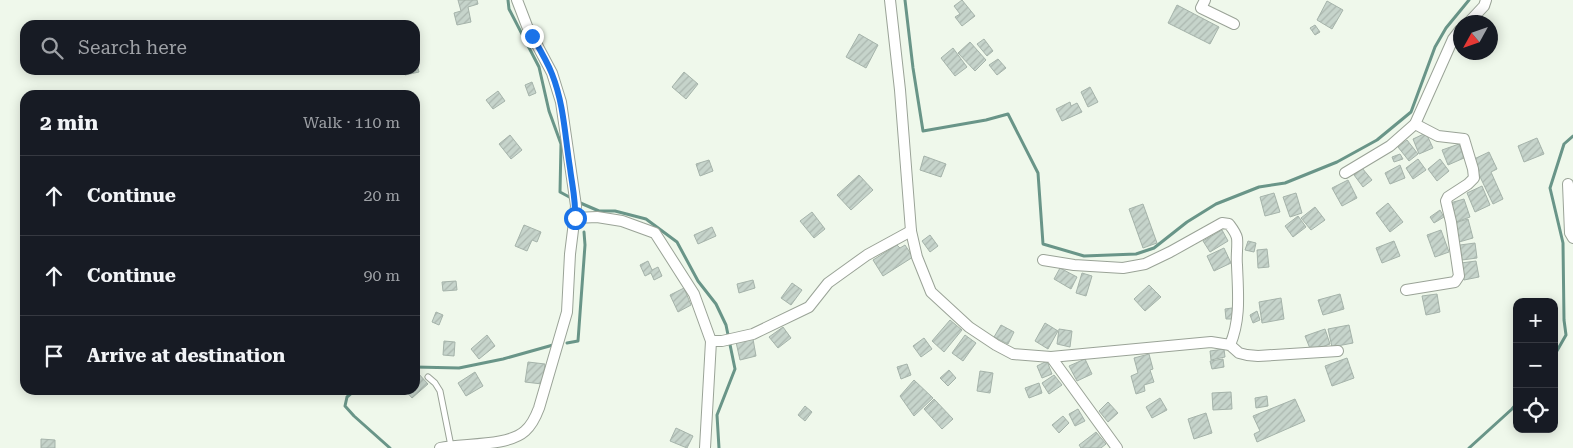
<!DOCTYPE html>
<meta charset="utf-8">
<style>
:root{--surface:#171b24;--page:#20242c;--text:#f1f3f6;--muted:#9ea1a6;--line:#363941}
body{margin:0;font-family:"Roboto Serif",serif;background:var(--page);color:var(--text)}
.controls{position:absolute;right:15px;bottom:15px;display:grid;overflow:hidden;border-radius:10px;box-shadow:0 2px 12px #0003}
.controls button{width:45px;height:45px;display:grid;place-items:center;padding:0;border:0;border-bottom:1px solid var(--line);background:var(--surface);color:var(--text);font:25px sans-serif}
.compass{position:absolute;left:1453px;top:15px;width:45px;height:45px;border-radius:50%;background:var(--surface);box-shadow:0 2px 12px #0003;rotate:230deg}
.stop{position:absolute;width:15px;height:15px;margin:-11px;border:4px solid #1a73e8;border-radius:50%;background:#fff}
.stop.end{background:#1a73e8;border-color:#fff;box-shadow:0 1px 5px #0008}
.list{margin:0;padding:0;list-style:none}
h2{display:flex;justify-content:space-between;align-items:center;height:65px;margin:0;padding:0 20px;font-size:21px}
h2 small{font-size:16px;font-weight:400;color:var(--muted)}
.list li{display:grid;grid-template-columns:32px 1fr auto;gap:15px;align-items:center;box-sizing:border-box;height:80px;padding:0 20px;border-top:1px solid var(--line)}
.list b{display:block;font-size:19px;white-space:nowrap}
.list em{font-size:16px;font-style:normal;color:var(--muted)}
.icon{flex:none;width:28px;height:28px;fill:none;stroke:currentColor;stroke-width:2;stroke-linecap:round;stroke-linejoin:round}
.map{position:relative;flex:none;width:1573px;height:448px;overflow:hidden}
.search{position:absolute;background:var(--surface);box-shadow:0 2px 12px #0003;left:20px;top:20px;width:400px;height:55px;display:flex;align-items:center;gap:12px;box-sizing:border-box;padding:0 18px;border-radius:15px;color:var(--muted);font-size:19px}
.panel{position:absolute;background:var(--surface);box-shadow:0 2px 12px #0003;left:20px;top:90px;width:400px;height:305px;border-radius:15px}
.map>svg:first-child{display:block}
.lines{fill:none;stroke-linecap:round;stroke-linejoin:round}
.stream{stroke:#699588;stroke-width:3}
.building{fill:url(#building-hatch);stroke:#a5b3aa}
.lane-casing{stroke:#9aa397;stroke-width:7}
.street-casing{stroke:#9aa397;stroke-width:12}
.lane{stroke:#fff;stroke-width:5}
.street{stroke:#fff;stroke-width:10}
.route{stroke:#1a73e8;stroke-width:6}
</style>
<div class="map">
<svg width="1573" height="448" viewBox="0 0 1573 448">
<defs>
<pattern id="building-hatch" width="6" height="6" patternUnits="userSpaceOnUse" patternTransform="scale(1.25)"><rect width="6" height="6" fill="#c6d4cb"/><path d="M-1 1l2-2M0 6l6-6M5 7l2-2" fill="none" stroke="#abb7af"/></pattern>
</defs>
<rect width="100%" height="100%" fill="#eff8eb"/>
<g class="lines">
<g class="stream">
<polyline points="508,0 509,9 539,67 549,111 561,144 560,192 573,199"/>
<polyline points="905,0 913,68 923,131 986,120 1008,114 1038,173 1043,244 1084,256 1136,254 1154,248 1187,222 1216,204 1259,187 1285,183 1337,162 1377,140 1411,112 1435,47 1446,28 1469,0"/>
<polyline points="578,202 599,211 615,211 646,219 677,242 698,281 716,304 726,325 735,369 717,415 719,448"/>
<polyline points="567,343 578,341 585,245 584,232"/>
<polyline points="1554,356 1566,335 1564,320 1563,243 1550,188 1564,144 1573,136"/>
<polyline points="415,367 459,368 503,359 553,345"/>
<polyline points="355,390 347,397 345,406 354,416 390,448"/>
<polyline points="1469,448 1512,409 1517,403"/>
</g>
</g>
<g class="building">
<polygon points="458,0 477,0 478,4 468,7 471,22 457,25 454,13 461,11"/>
<polygon points="962,0 975,16 962,26 955,17 960,14 954,6"/>
<polygon points="1327,1 1343,10 1332,29 1317,20"/>
<polygon points="1177,5 1219,27 1210,44 1168,23"/>
<polygon points="1315,25 1320,32 1315,35 1310,28"/>
<polygon points="859,34 878,45 866,68 846,57"/>
<polygon points="984,39 993,51 987,56 977,44"/>
<polygon points="970,42 986,60 975,71 958,53"/>
<polygon points="953,48 967,67 955,76 941,58"/>
<polygon points="415,57 419,72 405,75 404,70 415,70"/>
<polygon points="998,59 1006,68 997,75 989,65"/>
<polygon points="684,72 698,84 686,99 672,87"/>
<polygon points="532,82 536,93 529,96 525,85"/>
<polygon points="1090,87 1098,102 1088,107 1081,92"/>
<polygon points="498,91 505,101 493,109 486,100"/>
<polygon points="1070,102 1071,106 1077,103 1082,112 1062,121 1056,109"/>
<polygon points="1426,133 1433,148 1419,154 1413,139"/>
<polygon points="510,135 522,150 511,159 499,144"/>
<polygon points="1537,138 1544,154 1524,162 1518,146"/>
<polygon points="1407,140 1418,154 1409,161 1398,147"/>
<polygon points="1459,144 1464,158 1448,165 1442,150"/>
<polygon points="1489,152 1497,169 1491,172 1503,199 1493,204 1472,160"/>
<polygon points="1400,154 1403,159 1394,162 1392,157"/>
<polygon points="924,156 946,164 941,177 920,170"/>
<polygon points="1418,159 1426,170 1413,179 1406,168"/>
<polygon points="1440,159 1449,171 1437,181 1428,169"/>
<polygon points="709,160 713,171 700,176 696,164"/>
<polygon points="1400,165 1405,178 1390,184 1385,173"/>
<polygon points="1362,168 1372,180 1363,187 1354,175"/>
<polygon points="859,175 873,190 851,210 837,195"/>
<polygon points="1348,180 1357,198 1342,206 1332,188"/>
<polygon points="1482,186 1490,205 1475,212 1467,193"/>
<polygon points="1274,193 1280,212 1265,216 1260,197"/>
<polygon points="1296,193 1302,213 1290,217 1283,197"/>
<polygon points="1464,199 1470,217 1456,222 1450,203"/>
<polygon points="1388,203 1403,222 1390,232 1376,213"/>
<polygon points="1143,204 1157,243 1143,248 1129,209"/>
<polygon points="1315,207 1325,220 1311,230 1301,218"/>
<polygon points="1440,210 1444,217 1434,223 1430,217"/>
<polygon points="812,212 825,229 814,238 800,221"/>
<polygon points="1298,216 1306,227 1293,237 1285,226"/>
<polygon points="1468,219 1473,238 1459,242 1454,223"/>
<polygon points="524,225 541,232 537,242 532,240 527,251 515,246"/>
<polygon points="712,227 716,236 698,244 694,235"/>
<polygon points="1222,230 1228,241 1210,252 1203,241"/>
<polygon points="1441,230 1449,252 1435,257 1427,235"/>
<polygon points="930,235 938,246 930,252 922,241"/>
<polygon points="1248,241 1256,243 1254,252 1245,250"/>
<polygon points="1394,241 1400,256 1382,263 1376,248"/>
<polygon points="1475,243 1477,258 1462,260 1460,245"/>
<polygon points="897,245 900,248 905,245 913,257 883,276 873,260"/>
<polygon points="1224,248 1231,263 1214,271 1207,256"/>
<polygon points="1267,249 1269,267 1258,268 1257,250"/>
<polygon points="648,261 652,270 658,267 662,276 654,280 651,273 645,276 640,265"/>
<polygon points="1476,261 1479,277 1464,280 1461,263"/>
<polygon points="1060,268 1077,277 1071,289 1054,279"/>
<polygon points="1082,273 1092,276 1086,296 1076,293"/>
<polygon points="753,280 755,288 739,293 737,284"/>
<polygon points="456,281 457,290 443,291 442,282"/>
<polygon points="792,283 802,290 791,305 781,298"/>
<polygon points="1149,285 1161,297 1145,311 1134,299"/>
<polygon points="684,288 691,305 678,312 670,295"/>
<polygon points="1340,294 1344,309 1323,315 1318,300"/>
<polygon points="1437,294 1440,312 1426,315 1422,296"/>
<polygon points="1281,298 1284,319 1262,323 1259,302"/>
<polygon points="1232,308 1233,319 1226,319 1225,309"/>
<polygon points="1257,311 1260,320 1253,323 1250,315"/>
<polygon points="436,312 443,315 439,325 432,322"/>
<polygon points="950,320 962,330 944,352 932,341"/>
<polygon points="1045,323 1058,331 1048,349 1035,341"/>
<polygon points="1001,325 1014,332 1008,344 994,337"/>
<polygon points="1349,325 1353,343 1332,347 1328,329"/>
<polygon points="783,327 791,338 778,348 769,337"/>
<polygon points="1059,329 1072,331 1070,347 1057,344"/>
<polygon points="1325,329 1330,344 1311,351 1305,336"/>
<polygon points="487,335 495,346 479,359 471,349"/>
<polygon points="965,335 976,343 963,361 952,353"/>
<polygon points="924,338 932,349 921,357 913,346"/>
<polygon points="753,339 756,356 740,360 736,342"/>
<polygon points="444,341 455,342 454,356 443,355"/>
<polygon points="1224,349 1225,357 1211,360 1210,351"/>
<polygon points="1149,354 1153,369 1150,370 1154,382 1144,385 1145,391 1136,394 1131,376 1138,373 1134,358"/>
<polygon points="1347,358 1354,378 1332,386 1325,366"/>
<polygon points="1085,359 1092,374 1077,381 1069,366"/>
<polygon points="1223,359 1224,367 1212,369 1210,361"/>
<polygon points="1047,361 1052,374 1042,378 1037,366"/>
<polygon points="528,362 545,364 542,384 525,382"/>
<polygon points="907,364 911,375 901,379 897,367"/>
<polygon points="949,370 956,378 948,386 940,378"/>
<polygon points="980,371 993,373 990,393 977,391"/>
<polygon points="417,372 428,384 412,398 405,390 415,390 415,373"/>
<polygon points="475,372 483,386 466,396 458,383"/>
<polygon points="1054,375 1062,385 1049,394 1042,383"/>
<polygon points="914,380 933,398 914,416 900,396"/>
<polygon points="1039,383 1042,393 1029,398 1025,388"/>
<polygon points="1231,392 1232,409 1213,410 1212,393"/>
<polygon points="1267,396 1268,406 1256,408 1255,398"/>
<polygon points="1160,398 1167,410 1152,418 1146,407"/>
<polygon points="934,399 953,419 942,429 924,409"/>
<polygon points="1295,399 1305,421 1257,442 1254,434 1260,431 1253,416"/>
<polygon points="1108,402 1118,413 1108,422 1099,411"/>
<polygon points="805,406 812,412 805,421 798,415"/>
<polygon points="1078,409 1085,421 1075,426 1069,414"/>
<polygon points="1206,413 1212,433 1194,439 1188,419"/>
<polygon points="1063,416 1069,423 1059,433 1052,425"/>
<polygon points="676,428 693,436 687,448 670,441"/>
<polygon points="1096,432 1106,444 1101,448 1081,448 1079,445"/>
<polygon points="41,439 55,440 55,448 41,448"/>
</g>
<g class="lines">
<defs>
<polyline id="lane" points="428,377 435,383 440,391 451,446"/>
<g id="street">
<polyline points="890,0 900,90 911,231 917,257 931,292 969,327 996,345 1013,354 1051,357 1117,448"/>
<polyline points="1205,0 1201,8 1234,24"/>
<polyline points="1469,22 1484,6 1486,0"/>
<polyline points="1345,173 1390,146 1415,124 1453,39 1460,30"/>
<polyline points="1568,184 1570,233 1573,238"/>
<polyline points="575,218 597,217 622,221 655,233 694,294 711,341 705,448"/>
<path d="M1043,260L1074,265L1123,268L1145,264L1170,252L1222,223L1229,224C1232,228 1236,233 1237,238C1238,246 1236,256 1237,265C1238,293 1241,319 1230,345"/>
<polyline points="1406,290 1455,282 1459,276 1451,222 1446,201 1448,197 1468,184 1474,178 1473,169 1464,139 1438,136 1415,124"/>
<polyline points="711,341 722,341 753,334 809,307 828,283 867,255 911,231"/>
<polyline points="1051,357 1211,342 1230,345 1239,353 1247,355 1258,356 1338,351"/>
<path d="M440,448C464,443 507,447 525,431C532,425 536,416 539,408L567,312L570,254L576,206L561,102L552,73L527,26L517,0"/>
</g>
</defs>
<use href="#lane" class="lane-casing"/>
<use href="#street" class="street-casing"/>
<use href="#lane" class="lane"/>
<use href="#street" class="street"/>
</g>
<g class="lines">
<path class="route" d="M532,36C539,48 547,61 552,74C564,104 565,137 570,168C572,185 576,200 575,218"/>
</g>
</svg>
<div class="controls">
<button>+</button>
<button>−</button>
<button><svg class="icon" aria-label="locate" viewBox="0 0 24 24"><circle cx="12" cy="12" r="6"/><path d="M12 2v4M12 18v4M2 12h4M18 12h4"/></svg></button>
</div>
<svg class="compass" viewBox="-18 -18 36 36"><path d="M0-13l5 13h-10z" fill="#e53935"/><path d="M0 13l5-13h-10z" fill="#9ea1a6"/></svg>
<div class="stop" style="left:575px;top:218px"></div>
<div class="stop end" style="left:532px;top:36px"></div>
<div class="search"><svg class="icon" aria-label="search" viewBox="0 0 24 24"><circle cx="10" cy="10" r="6"/><path d="M15 15l6 6"/></svg>Search here</div>
<section class="panel">
<h2>2 min<small>Walk · 110 m</small></h2>
<ul class="list">
<li><svg class="icon" aria-label="ahead" viewBox="0 0 24 24"><path d="M12 20V5M6 11l6-6 6 6"/></svg><div><b>Continue</b></div><em>20 m</em></li>
<li><svg class="icon" aria-label="ahead" viewBox="0 0 24 24"><path d="M12 20V5M6 11l6-6 6 6"/></svg><div><b>Continue</b></div><em>90 m</em></li>
<li><svg class="icon" aria-label="arrive" viewBox="0 0 24 24"><path d="M6 21V4h12l-3 4 3 4H6"/></svg><div><b>Arrive at destination</b></div></li>
</ul>
</section>
</div>
